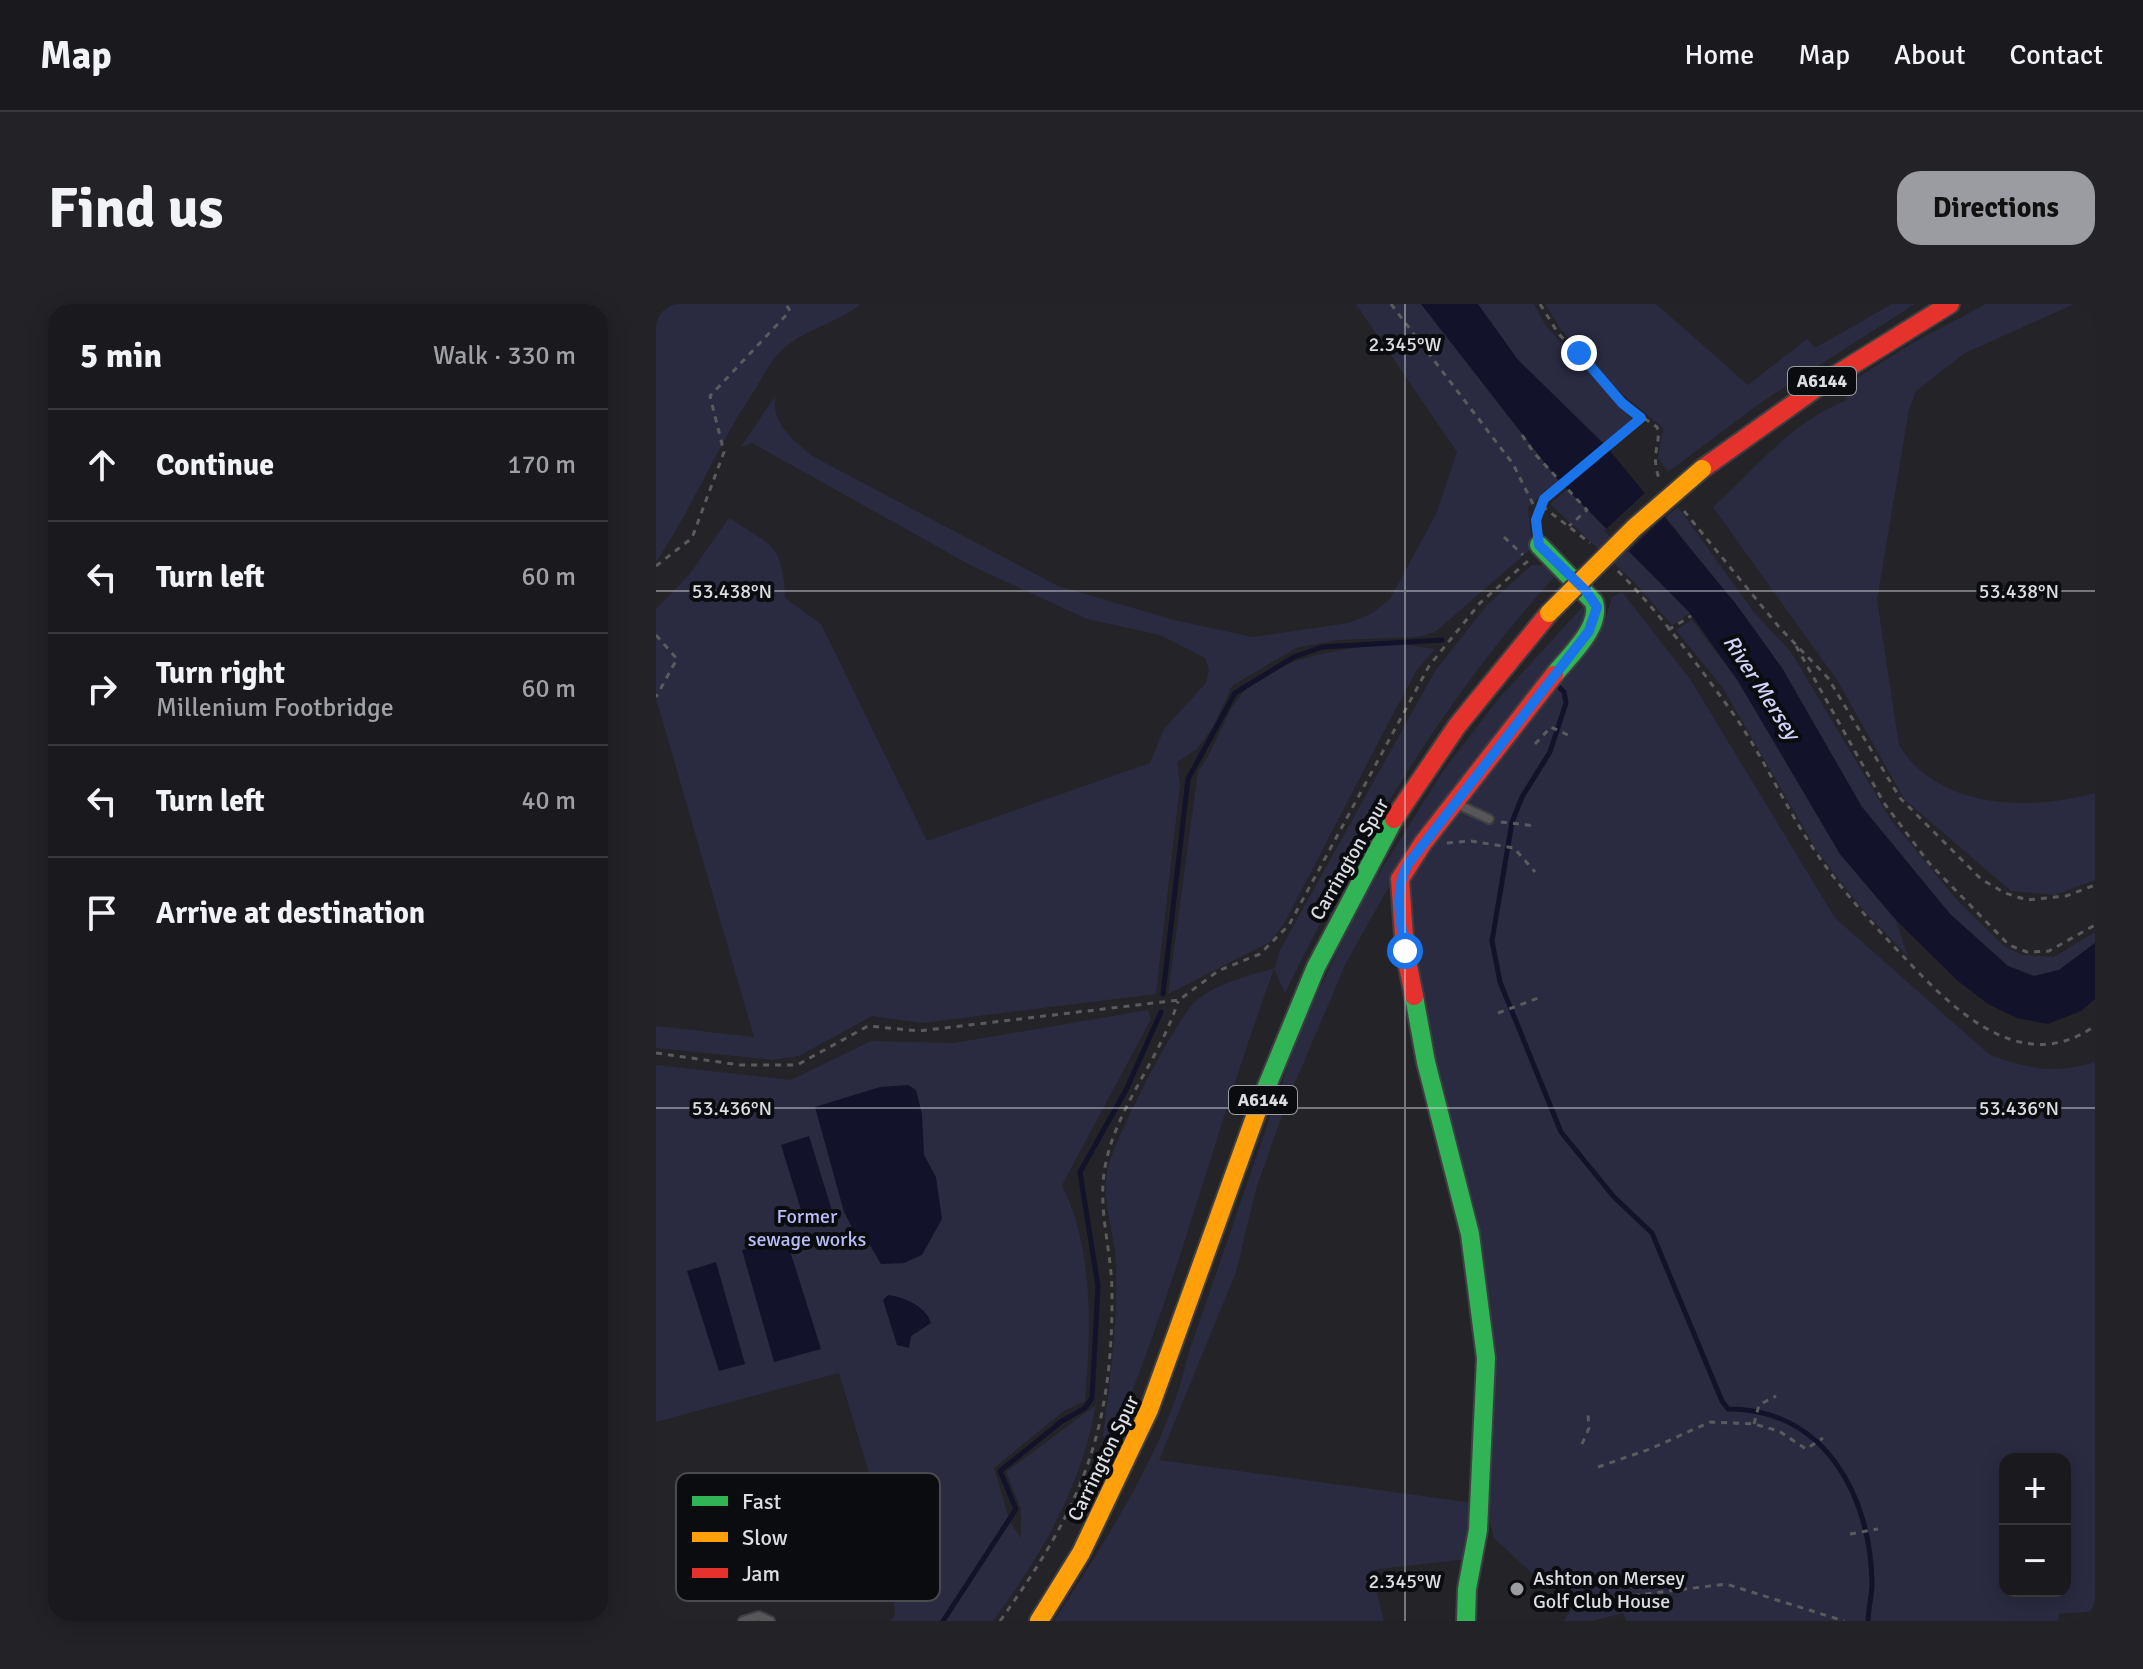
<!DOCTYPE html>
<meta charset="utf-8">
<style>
:root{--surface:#1a1a1e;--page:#232327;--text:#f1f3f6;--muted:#9fa1a4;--line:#38383c;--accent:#9b9ca2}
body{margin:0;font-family:Signika,sans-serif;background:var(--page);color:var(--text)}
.controls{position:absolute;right:24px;bottom:24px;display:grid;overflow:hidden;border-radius:16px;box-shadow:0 4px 20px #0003}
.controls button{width:72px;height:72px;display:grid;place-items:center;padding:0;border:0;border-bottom:2px solid var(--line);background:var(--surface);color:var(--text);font:40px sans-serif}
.stop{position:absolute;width:24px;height:24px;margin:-18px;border:6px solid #1a73e8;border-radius:50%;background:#fff}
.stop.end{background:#1a73e8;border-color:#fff;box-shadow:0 2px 8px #0008}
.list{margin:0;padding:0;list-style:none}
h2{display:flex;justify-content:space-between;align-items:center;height:104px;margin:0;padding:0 32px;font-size:34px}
h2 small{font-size:26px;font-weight:400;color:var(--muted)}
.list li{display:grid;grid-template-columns:52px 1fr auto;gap:24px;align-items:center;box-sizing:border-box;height:112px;padding:0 32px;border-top:2px solid var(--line)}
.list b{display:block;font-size:30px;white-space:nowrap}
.list p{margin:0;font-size:26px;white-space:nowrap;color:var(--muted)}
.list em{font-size:26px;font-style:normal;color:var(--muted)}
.icon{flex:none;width:44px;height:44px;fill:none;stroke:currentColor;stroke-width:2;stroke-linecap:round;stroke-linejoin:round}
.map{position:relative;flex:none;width:1439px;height:1317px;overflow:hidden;border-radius:24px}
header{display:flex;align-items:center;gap:48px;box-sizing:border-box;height:112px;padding:0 40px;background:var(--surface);border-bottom:2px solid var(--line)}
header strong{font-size:38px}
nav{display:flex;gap:44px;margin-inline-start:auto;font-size:28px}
.intro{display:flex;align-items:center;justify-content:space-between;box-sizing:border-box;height:192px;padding:0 48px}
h1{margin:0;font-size:56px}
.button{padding:20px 36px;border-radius:24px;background:var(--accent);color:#111;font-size:28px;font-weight:700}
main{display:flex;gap:48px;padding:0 48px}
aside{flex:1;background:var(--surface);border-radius:24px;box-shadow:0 4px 20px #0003}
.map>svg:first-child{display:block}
.green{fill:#2a2b41;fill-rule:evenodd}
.water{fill:#13122b}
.pier{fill:#232328}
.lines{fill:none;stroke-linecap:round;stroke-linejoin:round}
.stream{stroke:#13122b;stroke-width:5}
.lane-casing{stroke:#3e3f43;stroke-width:12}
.fast-casing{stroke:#3e3f43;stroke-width:22}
.slow-casing{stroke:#3e3f43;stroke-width:22}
.jam-casing{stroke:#3e3f43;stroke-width:22}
.path{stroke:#5b5b5e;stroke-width:3;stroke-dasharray:6 6;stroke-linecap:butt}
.lane{stroke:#57575a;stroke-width:8}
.fast{stroke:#30b455;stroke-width:18}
.slow{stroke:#ff9f0a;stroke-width:18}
.jam{stroke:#e5322d;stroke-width:18}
.slow-bridge-casing{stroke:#3e3f43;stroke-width:22;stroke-linecap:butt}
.path-bridge{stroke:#5b5b5e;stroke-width:3;stroke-dasharray:6 6;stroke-linecap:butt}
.slow-bridge{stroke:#ff9f0a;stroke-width:18}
.route{stroke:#1a73e8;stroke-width:10}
.ticks{fill:none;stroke:#dcdde3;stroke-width:2;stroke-opacity:0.45}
.poi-dot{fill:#9b9ca2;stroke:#0b0c0f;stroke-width:3}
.labels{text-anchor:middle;stroke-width:8;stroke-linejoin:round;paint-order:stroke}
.shield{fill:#0b0c0f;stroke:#9d9ea3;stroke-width:2}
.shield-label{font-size:18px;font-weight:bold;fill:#dcdde3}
.street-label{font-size:20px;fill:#dcdde3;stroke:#0b0c0f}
.park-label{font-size:20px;fill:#b9bcf7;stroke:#0b0c0f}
.poi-label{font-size:20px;fill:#dcdde3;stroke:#0b0c0f;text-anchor:start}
.water-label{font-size:22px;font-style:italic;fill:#d2d5f9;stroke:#0b0c0f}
.key{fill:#0b0c0f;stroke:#4a4b4f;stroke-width:2}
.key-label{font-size:22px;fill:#dcdde3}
.ticks-label{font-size:20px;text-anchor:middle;fill:#dcdde3;stroke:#0b0c0f;stroke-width:8;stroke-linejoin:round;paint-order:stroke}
</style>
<header>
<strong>Map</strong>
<nav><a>Home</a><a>Map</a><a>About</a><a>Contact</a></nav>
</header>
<div class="intro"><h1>Find us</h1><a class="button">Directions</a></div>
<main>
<aside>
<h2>5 min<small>Walk · 330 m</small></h2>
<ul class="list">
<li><svg class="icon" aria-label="ahead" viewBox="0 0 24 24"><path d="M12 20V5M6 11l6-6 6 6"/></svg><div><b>Continue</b></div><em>170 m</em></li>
<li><svg class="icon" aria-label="left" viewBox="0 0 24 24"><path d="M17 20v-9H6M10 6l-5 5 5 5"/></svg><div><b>Turn left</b></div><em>60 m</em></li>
<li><svg class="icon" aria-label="right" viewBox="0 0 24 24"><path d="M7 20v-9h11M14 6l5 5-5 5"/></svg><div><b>Turn right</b><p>Millenium Footbridge</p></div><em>60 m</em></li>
<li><svg class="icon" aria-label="left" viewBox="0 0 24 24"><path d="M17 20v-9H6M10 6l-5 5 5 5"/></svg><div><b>Turn left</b></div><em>40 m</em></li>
<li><svg class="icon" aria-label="arrive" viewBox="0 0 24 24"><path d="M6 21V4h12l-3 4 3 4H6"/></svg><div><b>Arrive at destination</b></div></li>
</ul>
</aside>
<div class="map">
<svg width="1439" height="1317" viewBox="0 0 1439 1317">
<rect width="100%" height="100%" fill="#232328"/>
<g class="green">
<path d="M0,0H205C181,19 149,25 126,46C115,56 106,74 98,87C61,142 37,203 0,258Z"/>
<path d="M700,0H765L903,177L872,203L876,244L779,328L762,333L681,336L640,344L576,382L557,423L541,445L521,458L524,481L500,690L266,719L216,712L143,752L117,756L0,744V722L98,733L0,394V305L33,271L73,214C116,242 127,240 129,294L165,320L271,537L494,459L508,425L550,379L553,366L549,354L504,331L431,315L316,262L96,139L85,143L119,92C116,121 136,134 156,152L402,282L518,316L597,333L692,319L715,310L734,295L781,208L801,148Z"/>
<polygon points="822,0 878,0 890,22 976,115 950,142 862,56"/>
<polygon points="889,0 1000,0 1092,81 1151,35 1159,44 1236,0 1259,0 1107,97 1012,168 1002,154 1007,124 950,76 905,26"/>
<path d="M1330,0H1418L1309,49L1260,87L1253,105L1221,296L1243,441C1283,506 1373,507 1439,489V576L1399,591L1355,587L1249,496L1181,376L1057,203C1102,163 1132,120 1191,96L1185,84L1258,38Z"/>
<polygon points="912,185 1034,309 1016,321 977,277 894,200"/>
<polygon points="1022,203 1097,307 1135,348 1235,516 1301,596 1349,643 1367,651 1398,653 1439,628 1439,639 1403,666 1378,672 1352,662 1294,610 1206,503 1126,364 1010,213"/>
<path d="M876,261H895L898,273C786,397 702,540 629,689L618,665C560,822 521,985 455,1139L447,1132C454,1075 462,1020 460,963C460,930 445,901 451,867C456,840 521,712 541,696C563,678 592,672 619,664L623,648L779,367L831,301Z"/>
<path d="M966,288L1034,375L1179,614L1334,751C1372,765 1400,770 1439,758V1307L1403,1310L1402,1317H970L967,1309L936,1317H908L918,1300L914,1282L892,1284L838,1234L832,1210V1049L768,725L752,573L951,310L956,293ZM1349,1155H1409V1287H1349Z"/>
<path d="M931,298L929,322L819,454L739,572L690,659L630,800L600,885L580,968L503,1156L818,1199L812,1255L715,1266L728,1317H398C449,1237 512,1143 532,1051L644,726L705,598L787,467L843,394Z"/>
<polygon points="1036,316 1082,377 1184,550 1240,616 1252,653 1203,601 1161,547 1067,384 1020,326"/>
<path d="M743,340L779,345L760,367L736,412L629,618L614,638L512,690L542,467C560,444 566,415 584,392C615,352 697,342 743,340Z"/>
<path d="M492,706L495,715L406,881C438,946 435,1027 429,1097L408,1107L338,1164L354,1218L365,1234V1205L350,1168L440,1101C425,1184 386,1250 337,1317H235L239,1310L234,1238L183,1069L0,1118V761L135,776L215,737L298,739Z"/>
</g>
<g class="water">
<polygon points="765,0 822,0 862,56 950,142 1080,300 1126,364 1206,503 1294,610 1352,662 1378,672 1403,666 1439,639 1439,695 1425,707 1392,720 1361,714 1332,700 1302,677 1240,616 1184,550 1082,377 1034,309 903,177"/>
<polygon points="252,781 260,786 266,810 268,851 280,873 286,915 266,951 248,959 225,960 212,938 202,935 188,908 159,803 224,783"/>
<polygon points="153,832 178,913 150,922 125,841"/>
<polygon points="130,934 165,1045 118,1058 86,946"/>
<polygon points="60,958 89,1060 63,1067 31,967"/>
<path d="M232,991C248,993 270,1002 275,1019L255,1032L253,1044L241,1041L227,996Z"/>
</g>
<polygon class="pier" points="992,186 1012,209 971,249 948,227"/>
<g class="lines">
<g class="stream">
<path d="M902,382L908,388L910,399L894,448L866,493L856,518L836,637L844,678L905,828L958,893L996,929L1066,1097L1072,1105C1169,1105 1215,1192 1216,1280C1216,1292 1212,1305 1212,1317"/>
<polyline points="507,690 532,475 579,389 638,353 666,343 786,336"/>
<polyline points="287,1317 360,1205 344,1167 406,1117 429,1104 436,1094 442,982 424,868 470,786 505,708"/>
</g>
<defs>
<g id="lane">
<polyline points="799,499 833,515"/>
<polyline points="87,1317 103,1312 114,1317"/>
</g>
<g id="fast">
<path d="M883,241L938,298C946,323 913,352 898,371"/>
<polyline points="758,692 770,758 814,930 830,1054 822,1226 811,1285 810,1317"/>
<polyline points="604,799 660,663 738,515"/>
</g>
<polyline id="slow" points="383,1317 425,1249 493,1106 604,799"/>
<g id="jam">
<polyline points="1046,165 1167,79 1294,0"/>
<polyline points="738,515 801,422 893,309"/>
<polyline points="758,692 749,647 744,575 767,539 898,371"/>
</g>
</defs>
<use href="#lane" class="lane-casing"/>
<use href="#fast" class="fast-casing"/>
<use href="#slow" class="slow-casing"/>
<use href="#jam" class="jam-casing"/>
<g class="path">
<polyline points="735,0 857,160 881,208"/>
<path d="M884,0L902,29L966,99L1001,123C1006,141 993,149 1004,177"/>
<polyline points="973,122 985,114"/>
<polyline points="866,131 878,149 931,206 913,222"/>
<polyline points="886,202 934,239"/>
<polyline points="1028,207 1123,323 1172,374 1244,494 1325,575 1349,589 1371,596 1410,592 1439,581"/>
<polyline points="881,223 881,208 892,193"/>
<polyline points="848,233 867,251"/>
<polyline points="0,262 36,234 68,148 54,92 134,7 130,0"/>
<path d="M962,267C1004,309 1041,360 1076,408C1105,449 1126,496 1153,538C1180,580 1211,614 1245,650C1294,702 1363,775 1439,722"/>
<polyline points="1012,326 1035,312"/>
<polyline points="0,331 21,355 0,393"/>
<polyline points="1140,342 1228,499 1273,559 1353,641 1371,648 1393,647 1439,621"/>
<polyline points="879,440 895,423 914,432"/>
<polyline points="845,518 880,522"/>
<polyline points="791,539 815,537 858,544 879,568"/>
<polyline points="842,709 885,693"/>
<polyline points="0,749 84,761 141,761 212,722 263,727 523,696 562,667 604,650 633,621 773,362 824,299 873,256"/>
<polyline points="1098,1120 1103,1101 1120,1092"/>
<polyline points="926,1140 933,1124 932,1111"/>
<polyline points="942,1163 994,1145 1054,1118 1098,1120 1123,1127 1150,1145 1167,1134"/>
<polyline points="1194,1230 1222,1225"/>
<polyline points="918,1299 1070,1280 1188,1317"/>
<path d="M344,1317C424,1206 457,1129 456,990C456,945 440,903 450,858C462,801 505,753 522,697"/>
</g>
<use href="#lane" class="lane"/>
<use href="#fast" class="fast"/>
<use href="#slow" class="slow"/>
<use href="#jam" class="jam"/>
<defs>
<polyline id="slow-bridge" points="893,309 978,224 1046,165"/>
</defs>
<use href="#slow-bridge" class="slow-bridge-casing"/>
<polyline class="path-bridge" points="892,193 973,122"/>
<use href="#slow-bridge" class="slow-bridge"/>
</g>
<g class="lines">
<path class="route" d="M749,647C745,617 737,587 752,560L933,327L941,303L930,287L883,241L880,216L888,195L985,114L966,99L923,49"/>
</g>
<path class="ticks" d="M749,0V1317M0,287H1439M0,804H1439"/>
<circle class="poi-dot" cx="861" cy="1285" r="8"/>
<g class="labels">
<g class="shield">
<rect x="1132" y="63" width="68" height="28" rx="6"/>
<rect x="573" y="782" width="68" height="28" rx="6"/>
</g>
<g class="shield-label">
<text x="1166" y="83">A6144</text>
<text x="607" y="802">A6144</text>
</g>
<g class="street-label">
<text transform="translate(693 555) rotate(-60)" y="7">Carrington Spur</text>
<text transform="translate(447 1154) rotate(-64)" y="7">Carrington Spur</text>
</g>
<g class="park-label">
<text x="151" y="919">Former<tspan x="151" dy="23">sewage works</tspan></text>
</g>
<g class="poi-label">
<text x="877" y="1281">Ashton on Mersey<tspan x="877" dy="23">Golf Club House</tspan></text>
</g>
<g class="water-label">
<text transform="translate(1106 383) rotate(57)" y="8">River Mersey</text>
</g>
</g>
<rect x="20" y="1169" width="264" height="128" rx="12" class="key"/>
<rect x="36" y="1192" width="36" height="10" fill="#30b455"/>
<rect x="36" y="1228" width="36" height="10" fill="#ff9f0a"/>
<rect x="36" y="1264" width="36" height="10" fill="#e5322d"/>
<g class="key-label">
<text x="86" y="1205">Fast</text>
<text x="86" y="1241">Slow</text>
<text x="86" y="1277">Jam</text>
</g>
<g class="ticks-label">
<text x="749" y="47">2.345°W</text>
<text x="76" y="294">53.438°N</text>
<text x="1363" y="294">53.438°N</text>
<text x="76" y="811">53.436°N</text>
<text x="1363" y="811">53.436°N</text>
<text x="749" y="1284">2.345°W</text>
</g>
</svg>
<div class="controls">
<button>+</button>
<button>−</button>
</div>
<div class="stop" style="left:749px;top:647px"></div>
<div class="stop end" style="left:923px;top:49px"></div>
</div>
</main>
